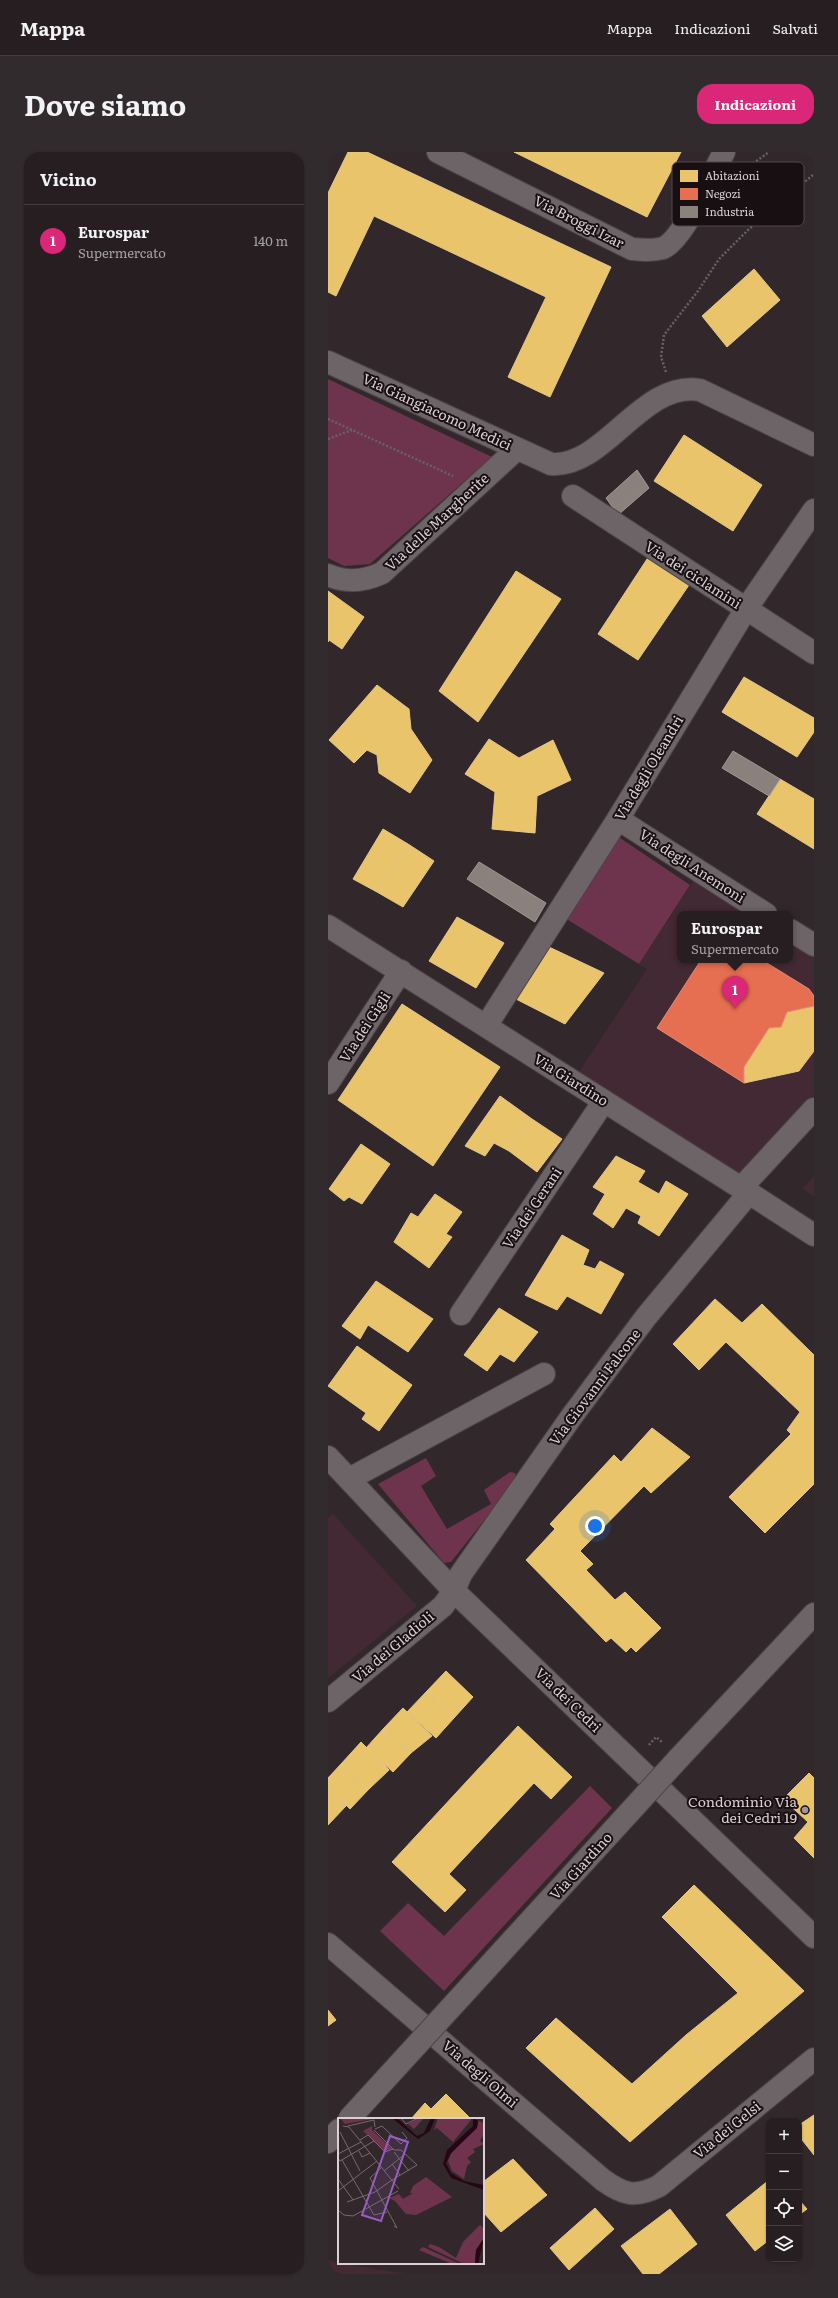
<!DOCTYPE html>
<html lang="it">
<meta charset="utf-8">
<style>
:root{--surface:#261e20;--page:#322b2d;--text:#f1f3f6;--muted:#a4a2a5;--line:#423c3e;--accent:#db2777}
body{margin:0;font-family:Literata,serif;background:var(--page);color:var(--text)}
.controls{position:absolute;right:12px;bottom:12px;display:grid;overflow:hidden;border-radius:8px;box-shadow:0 1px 3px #0004}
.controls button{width:36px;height:36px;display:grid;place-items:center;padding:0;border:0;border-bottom:1px solid var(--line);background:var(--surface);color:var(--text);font:20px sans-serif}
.you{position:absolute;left:267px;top:1374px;width:14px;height:14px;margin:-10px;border:3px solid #fff;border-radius:50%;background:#1a73e8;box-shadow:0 0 0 6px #1a73e833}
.badge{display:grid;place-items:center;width:26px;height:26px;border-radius:50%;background:var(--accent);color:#fff;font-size:13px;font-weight:700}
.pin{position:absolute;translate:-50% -33px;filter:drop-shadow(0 1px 2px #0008)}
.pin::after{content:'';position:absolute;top:21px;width:14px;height:12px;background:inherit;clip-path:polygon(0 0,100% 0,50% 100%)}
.popup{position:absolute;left:349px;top:759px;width:116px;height:52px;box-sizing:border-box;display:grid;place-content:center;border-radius:8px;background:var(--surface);filter:drop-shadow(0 1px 3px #0005);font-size:13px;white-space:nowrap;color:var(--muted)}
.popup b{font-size:15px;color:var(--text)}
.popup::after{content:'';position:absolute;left:50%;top:100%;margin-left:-8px;border:8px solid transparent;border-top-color:var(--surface)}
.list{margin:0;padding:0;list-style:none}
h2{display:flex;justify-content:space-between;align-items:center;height:52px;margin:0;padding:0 16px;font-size:17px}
h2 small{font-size:13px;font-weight:400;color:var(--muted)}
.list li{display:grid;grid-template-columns:26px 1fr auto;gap:12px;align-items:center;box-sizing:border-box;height:72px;padding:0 16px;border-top:1px solid var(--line)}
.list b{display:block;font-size:15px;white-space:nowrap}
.list p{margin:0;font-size:13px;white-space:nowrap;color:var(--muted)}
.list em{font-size:13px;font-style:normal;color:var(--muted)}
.icon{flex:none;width:22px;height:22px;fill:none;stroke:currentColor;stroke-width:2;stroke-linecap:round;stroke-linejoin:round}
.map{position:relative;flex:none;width:486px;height:2122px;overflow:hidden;border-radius:16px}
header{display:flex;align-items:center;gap:24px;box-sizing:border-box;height:56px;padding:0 20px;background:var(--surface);border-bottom:1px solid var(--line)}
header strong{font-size:19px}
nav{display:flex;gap:22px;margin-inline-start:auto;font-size:14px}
.intro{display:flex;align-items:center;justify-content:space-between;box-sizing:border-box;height:96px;padding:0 24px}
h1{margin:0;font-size:28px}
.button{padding:10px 18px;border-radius:16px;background:var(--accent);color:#fff;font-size:14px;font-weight:700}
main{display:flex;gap:24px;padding:0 24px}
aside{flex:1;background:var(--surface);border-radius:16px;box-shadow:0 1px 3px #0004}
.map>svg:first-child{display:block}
.built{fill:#422933}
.green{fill:#6f344d}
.homes{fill:#e9c46a;stroke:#e5c78a}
.shops{fill:#e76f51;stroke:#e48c78}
.industry{fill:#8a817c;stroke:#a39896}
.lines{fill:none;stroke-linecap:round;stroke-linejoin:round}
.minor-casing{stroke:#4c4346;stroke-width:24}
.tertiary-casing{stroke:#4c4346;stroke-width:24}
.path{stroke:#696164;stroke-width:2.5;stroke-dasharray:2 2;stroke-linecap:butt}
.minor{stroke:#6c6466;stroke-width:22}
.tertiary{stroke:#6c6466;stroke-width:22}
.tertiary-bridge-casing{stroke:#4c4346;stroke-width:24;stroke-linecap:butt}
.tertiary-bridge{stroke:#6c6466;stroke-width:22}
.poi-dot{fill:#a09598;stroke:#180f13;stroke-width:1.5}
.labels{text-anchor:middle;stroke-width:4;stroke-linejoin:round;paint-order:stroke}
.street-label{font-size:14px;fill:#dccfd3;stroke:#180f13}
.poi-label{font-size:14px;fill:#dccfd3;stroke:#180f13;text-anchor:end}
.inset-road{fill:none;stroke:#766b6e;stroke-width:1}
.view{fill:#985dc5;fill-opacity:0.15;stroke:#985dc5;stroke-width:2}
.inset-edge{fill:none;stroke:#dccfd3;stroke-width:2}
.key{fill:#180f13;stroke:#53494d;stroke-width:1}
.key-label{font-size:11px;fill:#dccfd3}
</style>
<header>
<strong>Mappa</strong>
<nav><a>Mappa</a><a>Indicazioni</a><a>Salvati</a></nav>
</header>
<div class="intro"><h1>Dove siamo</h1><a class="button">Indicazioni</a></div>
<main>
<aside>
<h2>Vicino<small></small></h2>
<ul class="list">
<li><span class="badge">1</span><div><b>Eurospar</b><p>Supermercato</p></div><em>140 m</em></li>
</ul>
</aside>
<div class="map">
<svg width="486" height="2122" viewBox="0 0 486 2122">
<rect width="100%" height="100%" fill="#32282b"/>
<g class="built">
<polygon points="368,725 425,762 352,762 352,808 462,808 462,786 486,801 486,946 412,1028 249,923 319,817 311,812"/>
<polygon points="486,1024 486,1044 474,1037"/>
<polygon points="5,1362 89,1454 0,1526 0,1366"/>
<polygon points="0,2108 11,2111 79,2122 0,2122"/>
</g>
<g class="green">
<polygon points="0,227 164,305 42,412 16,414 0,406"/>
<polygon points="289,684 362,733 311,812 237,766"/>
<polygon points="98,1306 108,1324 93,1334 119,1377 163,1352 156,1338 182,1320 187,1321 189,1327 123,1410 116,1411 50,1332"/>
<polygon points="262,1634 284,1656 116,1839 52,1779 80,1751 116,1784"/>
</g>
<g class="homes">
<polygon points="20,0 39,0 283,115 222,245 180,225 218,145 46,64 8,144 0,140 0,41"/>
<polygon points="186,0 353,0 319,65"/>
<polygon points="426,117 452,148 399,195 374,164"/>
<polygon points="356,283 434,333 405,379 326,329"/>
<polygon points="321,404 363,430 310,508 270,482"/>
<polygon points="188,419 233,447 150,570 111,539"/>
<polygon points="0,439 36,465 14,497 1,488 0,490"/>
<polygon points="416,525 486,566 486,580 469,605 394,560"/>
<polygon points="49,533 81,557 83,577 104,608 82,641 51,621 49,603 39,598 26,611 1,588"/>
<polygon points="161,587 191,606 225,588 243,628 209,644 207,681 164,677 167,640 137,622"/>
<polygon points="452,627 486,647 486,697 429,662"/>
<polygon points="55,677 80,692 49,740 25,727"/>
<polygon points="80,692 106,709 75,755 49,740"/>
<polygon points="129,765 176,791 148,836 101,809"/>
<polygon points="221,795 276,821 237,872 186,846"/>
<polygon points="74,852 172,915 105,1014 10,948"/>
<polygon points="486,854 486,899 471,919 416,931 416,915 441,876 453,875 459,860"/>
<polygon points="172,944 204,967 181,999 166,991 157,1004 137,994"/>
<polygon points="204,967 234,987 209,1020 181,999"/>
<polygon points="33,992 62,1012 34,1052 21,1045 16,1049 1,1037"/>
<polygon points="288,1004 317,1019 310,1030 331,1042 338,1029 360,1042 331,1084 310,1071 313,1064 298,1056 285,1076 265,1062 277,1042 265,1035"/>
<polygon points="107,1042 134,1060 118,1082 124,1085 101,1116 66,1090 83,1061 90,1065"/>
<polygon points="234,1083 261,1098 255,1113 267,1117 272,1109 296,1122 273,1162 239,1144 229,1158 197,1143"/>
<polygon points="48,1129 105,1167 80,1200 40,1173 32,1187 14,1174"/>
<polygon points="387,1147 414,1171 434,1152 486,1203 486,1332 437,1381 401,1345 463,1282 459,1278 472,1260 398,1190 371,1218 345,1192"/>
<polygon points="171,1156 210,1180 186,1210 172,1202 159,1219 136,1203"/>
<polygon points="29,1194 84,1233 51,1279 34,1267 38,1261 0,1234"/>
<polygon points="324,1276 362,1305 323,1341 316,1334 252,1399 265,1412 258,1418 287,1448 297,1440 333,1476 308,1500 303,1495 298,1500 283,1486 278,1490 198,1408 227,1377 222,1372 286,1303 293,1310"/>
<polygon points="118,1519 145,1545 126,1566 98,1540"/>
<polygon points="98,1540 126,1566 108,1586 79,1560"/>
<polygon points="75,1556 104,1584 83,1601 56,1576"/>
<polygon points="190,1574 244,1625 223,1647 206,1631 121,1722 138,1738 117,1760 64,1710"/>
<polygon points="56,1576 83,1601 65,1620 38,1596"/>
<polygon points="33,1590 61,1618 40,1638 13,1612"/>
<polygon points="13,1612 40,1638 22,1657 0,1635 0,1626"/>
<polygon points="481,1621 486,1626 486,1706 466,1686 480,1670 455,1647"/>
<polygon points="0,1635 18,1654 0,1673"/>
<polygon points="366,1733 476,1839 387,1915 358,1883 410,1841 334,1765"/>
<polygon points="0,1858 8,1868 0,1874"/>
<polygon points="228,1866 304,1932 358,1883 387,1915 302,1990 198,1896"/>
<polygon points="118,1942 143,1967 83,1967 97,1951 103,1957"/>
<polygon points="486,1963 486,2003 471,1984 471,1973"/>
<polygon points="185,2007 219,2043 173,2080 155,2060 155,2030"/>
<polygon points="441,2028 441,2088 427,2099 398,2063"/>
<polygon points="471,2048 479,2057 471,2063"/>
<polygon points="267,2056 286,2077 241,2118 222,2096"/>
<polygon points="342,2057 369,2092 331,2122 315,2122 293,2094"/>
</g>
<polygon class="shops" points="373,808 434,808 481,837 486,844 486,854 459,860 453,875 441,876 416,915 416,931 329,876"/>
<g class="industry">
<polygon points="309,318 321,336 290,363 278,346"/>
<polygon points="405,599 452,627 441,644 394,616"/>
<polygon points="151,710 218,751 207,770 139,727"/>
</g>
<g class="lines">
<defs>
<g id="minor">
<path d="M110,0L304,97C315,98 325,99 335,96C355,88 385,21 396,0"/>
<path d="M0,210L223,312C277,316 314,228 372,238L486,293"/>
<polyline points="245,344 486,501"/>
<path d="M0,423C18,431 37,429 54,421L189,297"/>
<polyline points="290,667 438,762"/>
<polyline points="0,774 421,1041 318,1165 244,1264 133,1422 126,1439 115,1454 0,1549"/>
<polyline points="462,778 486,793"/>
<polyline points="158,874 290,667 418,457 486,358"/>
<polyline points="0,931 73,819"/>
<polyline points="413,1036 486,957"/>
<polyline points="133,1162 276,949"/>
<polyline points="0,1305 126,1439 486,1785"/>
<polyline points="21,1327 216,1222"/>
<path d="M0,1792L275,2028C296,2043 307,2046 331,2034L486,1907"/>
</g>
<g id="tertiary">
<polyline points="421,1041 486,1083"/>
<polyline points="351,1606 486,1462"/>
<polyline points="0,1990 11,1978"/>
</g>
</defs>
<use href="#minor" class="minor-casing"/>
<use href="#tertiary" class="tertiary-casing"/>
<g class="path">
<polyline points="414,16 423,13 441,0"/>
<polyline points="338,220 333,205 336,183 370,139 391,107 420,78 486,22"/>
<polyline points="0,267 125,324"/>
<polyline points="0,287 24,278"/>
<polyline points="321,1593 328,1585 334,1590"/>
</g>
<use href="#minor" class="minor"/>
<use href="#tertiary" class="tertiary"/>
<defs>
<polyline id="tertiary-bridge" points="21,1967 351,1606"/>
</defs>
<use href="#tertiary-bridge" class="tertiary-bridge-casing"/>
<use href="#tertiary-bridge" class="tertiary-bridge"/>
</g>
<circle class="poi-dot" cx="477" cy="1658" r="4"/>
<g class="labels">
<g class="street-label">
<text transform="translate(251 70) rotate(27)" y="5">Via Broggi Izar</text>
<text transform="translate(109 260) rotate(25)" y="5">Via Giangiacomo Medici</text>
<text transform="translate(109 370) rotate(-43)" y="5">Via delle Margherite</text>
<text transform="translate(365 423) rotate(33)" y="5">Via dei ciclamini</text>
<text transform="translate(321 616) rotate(-59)" y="5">Via degli Oleandri</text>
<text transform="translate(364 714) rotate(33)" y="5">Via degli Anemoni</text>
<text transform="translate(37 875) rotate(-57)" y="5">Via dei Gigli</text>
<text transform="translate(243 928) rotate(32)" y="5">Via Giardino</text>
<text transform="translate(204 1056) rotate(-56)" y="5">Via dei Gerani</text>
<text transform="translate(267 1235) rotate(-53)" y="5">Via Giovanni Falcone</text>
<text transform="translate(65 1495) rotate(-40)" y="5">Via dei Gladioli</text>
<text transform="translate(240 1548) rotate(44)" y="5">Via dei Cedri</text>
<text transform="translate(253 1714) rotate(-48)" y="5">Via Giardino</text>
<text transform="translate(152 1922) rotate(41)" y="5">Via degli Olmi</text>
<text transform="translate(399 1978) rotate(-39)" y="5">Via dei Gelsi</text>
</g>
<g class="poi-label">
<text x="469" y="1655">Condominio Via<tspan x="469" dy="16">dei Cedri 19</tspan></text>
</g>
</g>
<g transform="translate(10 1966)">
<rect width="146" height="146" fill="#32282b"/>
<path d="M2,0H34L35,1L7,6ZM81,0H86L76,11L70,6ZM100,0H133V2L115,24L99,10L96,12ZM140,3L146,5V16L142,23L146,26L135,31L137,34L129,40L133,44L129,48L126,61L114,53L110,43L113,36L140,7ZM34,8V12L54,31L48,34L25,13ZM88,59L114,79L78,97L68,96L57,83L51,80L61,76L65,81L75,75H72L75,68ZM142,107L146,111V120L138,132L137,146H126L90,129L92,126L101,129L118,140L125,124ZM85,129L122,146H123H114L81,132Z" fill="#6f344d"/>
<path d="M54,0H59L79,18L86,15L93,0H97L92,13L80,21ZM135,0L140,3L139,10L113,35L108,45L113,55L126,63L146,67V72L113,60L105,46L109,32L135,8ZM146,120L140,146H137L138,132Z" fill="#270515"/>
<path class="inset-road" d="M63,0L68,6L80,0M5,8L11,9L61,71M10,8L36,2L37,9M37,11L44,8L63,26L69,20L64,14M36,12L56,32H63L79,47L54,62M2,14L22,53M22,22L30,17L47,34L55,31M21,33L24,39L32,35M56,34L71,53M0,36L23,24M0,40L2,43L36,23M4,42L36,97L49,94M54,46L62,57M44,49L32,60L59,110L56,108M46,53L67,36M0,61L15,82M0,73L39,43M9,84L37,74L54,62M0,92L6,97L15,98L60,73"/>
<path class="view" d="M52,18L70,24L43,103L24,97Z"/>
<rect width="146" height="146" class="inset-edge"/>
</g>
<rect x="344" y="10" width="132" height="64" rx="6" class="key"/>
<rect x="352" y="18" width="18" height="12" fill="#e9c46a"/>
<rect x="352" y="36" width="18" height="12" fill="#e76f51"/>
<rect x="352" y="54" width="18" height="12" fill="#8a817c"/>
<g class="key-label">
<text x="377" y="28">Abitazioni</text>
<text x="377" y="46">Negozi</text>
<text x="377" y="64">Industria</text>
</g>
</svg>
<div class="controls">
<button>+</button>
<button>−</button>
<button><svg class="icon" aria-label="locate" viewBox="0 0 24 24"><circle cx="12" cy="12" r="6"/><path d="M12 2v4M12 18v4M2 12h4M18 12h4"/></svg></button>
<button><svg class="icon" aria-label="layers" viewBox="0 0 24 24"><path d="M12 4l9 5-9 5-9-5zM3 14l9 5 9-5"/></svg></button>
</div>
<div class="you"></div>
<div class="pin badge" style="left:407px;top:857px">1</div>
<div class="popup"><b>Eurospar</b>Supermercato</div>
</div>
</main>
